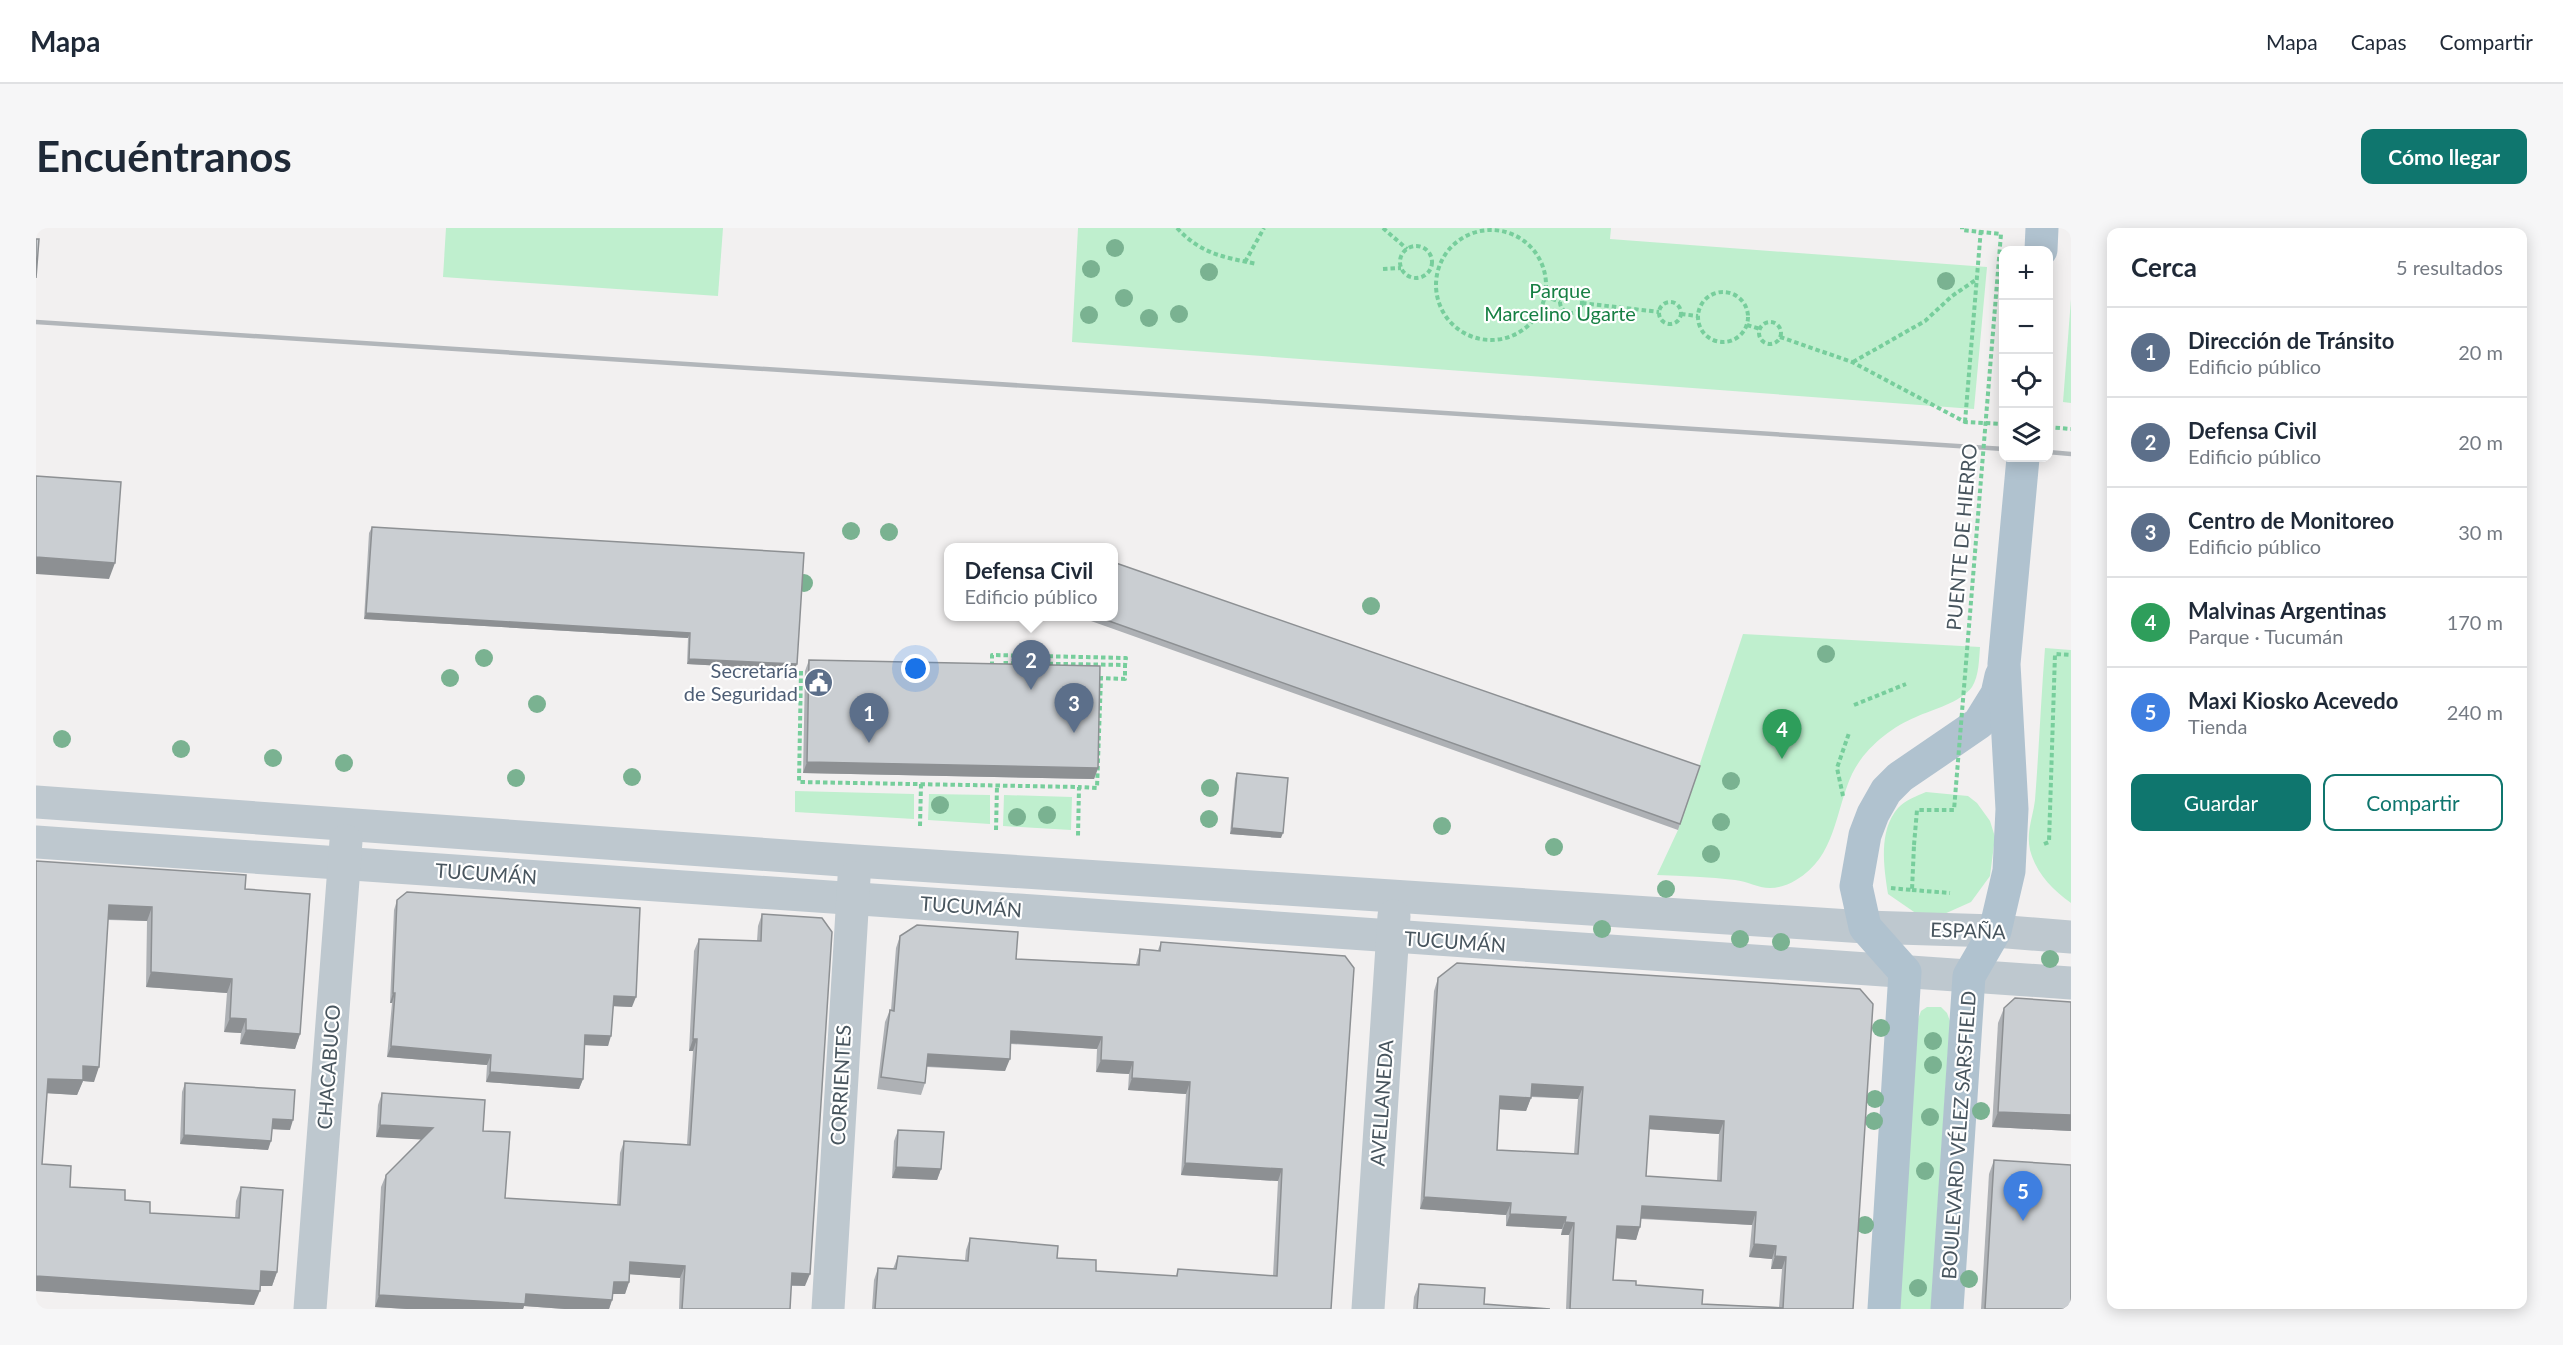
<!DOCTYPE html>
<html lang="es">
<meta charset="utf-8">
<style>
:root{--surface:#fff;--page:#f6f6f7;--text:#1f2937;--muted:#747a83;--line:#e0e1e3;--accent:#0f766e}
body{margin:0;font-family:Lato,sans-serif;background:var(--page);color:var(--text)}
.controls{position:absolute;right:18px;top:18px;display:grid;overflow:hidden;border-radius:12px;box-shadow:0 3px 15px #0003}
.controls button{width:54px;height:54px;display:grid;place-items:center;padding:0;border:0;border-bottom:2px solid var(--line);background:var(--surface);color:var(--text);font:30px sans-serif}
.you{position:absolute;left:880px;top:441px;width:21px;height:21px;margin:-15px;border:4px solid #fff;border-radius:50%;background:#1a73e8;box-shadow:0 0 0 9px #1a73e833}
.badge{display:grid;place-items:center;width:39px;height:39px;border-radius:50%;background:var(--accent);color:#fff;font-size:20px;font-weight:700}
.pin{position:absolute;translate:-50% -50px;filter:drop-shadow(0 2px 3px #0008)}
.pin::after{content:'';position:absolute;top:32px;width:21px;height:18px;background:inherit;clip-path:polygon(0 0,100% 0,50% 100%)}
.popup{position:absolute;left:908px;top:315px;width:174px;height:78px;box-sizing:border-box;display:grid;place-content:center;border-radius:12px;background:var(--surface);filter:drop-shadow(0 2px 4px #0005);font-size:20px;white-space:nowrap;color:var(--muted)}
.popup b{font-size:22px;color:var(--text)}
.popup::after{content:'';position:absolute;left:50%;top:100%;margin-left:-12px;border:12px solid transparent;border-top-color:var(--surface)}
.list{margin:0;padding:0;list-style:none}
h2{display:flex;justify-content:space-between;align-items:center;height:78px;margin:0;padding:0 24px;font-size:26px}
h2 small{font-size:20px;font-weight:400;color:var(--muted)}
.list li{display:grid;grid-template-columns:39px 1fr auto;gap:18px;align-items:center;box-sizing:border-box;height:90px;padding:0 24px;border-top:2px solid var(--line)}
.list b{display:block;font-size:22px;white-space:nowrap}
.list p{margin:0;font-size:20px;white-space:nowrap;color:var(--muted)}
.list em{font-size:20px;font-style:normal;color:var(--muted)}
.actions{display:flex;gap:12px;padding:18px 24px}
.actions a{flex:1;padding:14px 0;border:2px solid var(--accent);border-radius:12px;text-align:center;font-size:21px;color:var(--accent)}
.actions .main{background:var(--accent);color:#fff}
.icon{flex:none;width:33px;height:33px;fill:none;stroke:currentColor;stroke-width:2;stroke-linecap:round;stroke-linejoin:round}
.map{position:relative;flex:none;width:2035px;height:1081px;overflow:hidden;border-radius:12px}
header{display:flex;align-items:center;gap:36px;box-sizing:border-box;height:84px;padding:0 30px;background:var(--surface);border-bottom:2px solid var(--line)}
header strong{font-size:28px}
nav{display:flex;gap:33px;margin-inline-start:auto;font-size:21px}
.intro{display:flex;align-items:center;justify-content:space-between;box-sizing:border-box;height:144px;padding:0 36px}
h1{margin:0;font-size:42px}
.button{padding:15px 27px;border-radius:12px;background:var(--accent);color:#fff;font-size:21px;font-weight:700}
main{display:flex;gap:36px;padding:0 36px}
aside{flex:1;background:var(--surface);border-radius:12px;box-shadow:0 3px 15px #0003}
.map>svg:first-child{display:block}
.green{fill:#bfefce}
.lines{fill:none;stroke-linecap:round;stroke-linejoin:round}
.path{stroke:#77ce9c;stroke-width:4;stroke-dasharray:4.5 3;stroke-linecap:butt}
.minor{stroke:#bec8cf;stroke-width:33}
.major{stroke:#b0c2cf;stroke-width:33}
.rail{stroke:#b2b6ba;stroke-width:4.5}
.path-bridge{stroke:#77ce9c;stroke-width:4;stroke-dasharray:4.5 3;stroke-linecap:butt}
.tree{fill:#7ab291}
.wall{fill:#aeb1b5;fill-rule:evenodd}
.shaded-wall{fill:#8d9093}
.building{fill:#caced2;stroke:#8d9093;stroke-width:1.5;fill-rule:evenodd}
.labels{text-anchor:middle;stroke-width:4.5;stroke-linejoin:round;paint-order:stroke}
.park-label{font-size:20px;fill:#178044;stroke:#fff}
.street-label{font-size:20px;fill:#48555e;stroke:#fff}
.service-label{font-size:20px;fill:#4e5e75;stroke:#fff;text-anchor:end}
</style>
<header>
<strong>Mapa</strong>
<nav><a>Mapa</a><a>Capas</a><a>Compartir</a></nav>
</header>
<div class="intro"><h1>Encuéntranos</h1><a class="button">Cómo llegar</a></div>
<main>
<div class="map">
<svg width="2035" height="1081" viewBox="0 0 2035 1081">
<rect width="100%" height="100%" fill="#f2f0f0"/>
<g class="green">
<polygon points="410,0 687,0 682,68 407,49"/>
<polygon points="1042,0 1575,0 1574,11 1951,39 1938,181 1036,114"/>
<polygon points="2035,71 2035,175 2027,174"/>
<path d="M1707,406L1944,419C1943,431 1943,448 1936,459C1924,475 1897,481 1880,489C1855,499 1828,521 1816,546C1799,583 1800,629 1760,652C1752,657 1743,660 1734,660C1722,660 1711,653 1699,652C1673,649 1647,648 1621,647L1642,602Z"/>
<path d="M2009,420L2035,422V675C2016,661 2000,645 1994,622C1990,604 1997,589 1999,572C2003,521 2005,471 2009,420Z"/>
<polygon points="759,563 878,566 878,591 759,584"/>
<path d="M1890,564L1932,568L1941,575L1954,593L1959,609L1954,648L1935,674L1906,687L1881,686L1852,666C1848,639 1842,603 1862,580C1869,572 1881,568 1890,564Z"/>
<polygon points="893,566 954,567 954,596 892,592"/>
<polygon points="968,567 1036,569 1035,602 967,598"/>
<polygon points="1891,779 1905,779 1911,785 1914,793 1895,1081 1863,1081 1882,791 1885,783"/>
</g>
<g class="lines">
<g class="path">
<path d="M1141,0C1165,26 1187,29 1221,36"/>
<polyline points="1347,0 1371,21"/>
<circle cx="1455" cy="57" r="55"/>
<circle cx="1380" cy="34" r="16"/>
<polyline points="1209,34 1228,0"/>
<polyline points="1347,41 1365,40"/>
<circle cx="1535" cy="74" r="11"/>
<circle cx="1687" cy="89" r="25"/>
<polyline points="1509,68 1524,74"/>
<circle cx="1634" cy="85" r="11"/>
<polyline points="1546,75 1623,84"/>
<polyline points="1645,86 1662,88"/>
<circle cx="1734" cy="105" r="11"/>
<polyline points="1711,97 1724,101"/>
<polyline points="1744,109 1816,134 1929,194 1968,196"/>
<polyline points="1817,134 1889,93 1916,68 1941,51"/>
<polyline points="1929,194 1945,0"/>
<polyline points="2012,199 2035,201"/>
<polyline points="956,438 956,427 1090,430 1089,437"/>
<polyline points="965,440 965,435 1089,437 1089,451 1065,450 1061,560 1043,559"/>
<polyline points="765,443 763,554 1043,559 1042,608"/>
<polyline points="1818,477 1870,456"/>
<polyline points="1807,568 1801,540 1813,505"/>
<polyline points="884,598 885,556"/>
<polyline points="960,602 961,558"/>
<polyline points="2008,616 2013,614 2019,426 2035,427"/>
<polyline points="1855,660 1876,662 1878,617"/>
<polyline points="1876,662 1914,665"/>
</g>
<g class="minor">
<polyline points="0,574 820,633 1829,699 1959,703 2035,709"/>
<polyline points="0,614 2035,755"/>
<polyline points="274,1081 310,613"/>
<polyline points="792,1081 818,650"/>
<polyline points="1332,1081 1358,688"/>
</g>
<g class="major">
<polyline points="2005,22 2006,0"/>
<polyline points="1848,1081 1869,744 1829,699 1820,658 1829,607 1837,586 1850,563 1864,549 1943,495 1961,466 1965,448"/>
<polyline points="1911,1081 1933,748 1959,703 1973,643 1976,581 1968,436 1987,230"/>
</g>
<g class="rail">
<polyline points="0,94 1968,221"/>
<polyline points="2012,224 2035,226"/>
</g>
<polyline class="path-bridge" points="1878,617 1881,582 1918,582 1965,6 1926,2 1926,0"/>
</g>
<g class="tree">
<circle cx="1079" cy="20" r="9"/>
<circle cx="1055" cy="41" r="9"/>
<circle cx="1173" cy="44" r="9"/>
<circle cx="1910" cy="53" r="9"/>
<circle cx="1088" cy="70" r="9"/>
<circle cx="1143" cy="86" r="9"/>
<circle cx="1053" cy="87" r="9"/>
<circle cx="1113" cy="90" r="9"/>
<circle cx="815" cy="303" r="9"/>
<circle cx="853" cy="304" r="9"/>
<circle cx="768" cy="355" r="9"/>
<circle cx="1335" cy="378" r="9"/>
<circle cx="1790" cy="426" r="9"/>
<circle cx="448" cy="430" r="9"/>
<circle cx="414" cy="450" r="9"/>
<circle cx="501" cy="476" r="9"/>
<circle cx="26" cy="511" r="9"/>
<circle cx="145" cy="521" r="9"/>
<circle cx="237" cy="530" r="9"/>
<circle cx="308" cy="535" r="9"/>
<circle cx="596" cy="549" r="9"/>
<circle cx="480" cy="550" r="9"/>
<circle cx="1695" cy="553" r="9"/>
<circle cx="1174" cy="560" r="9"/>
<circle cx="904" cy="577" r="9"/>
<circle cx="1011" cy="587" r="9"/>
<circle cx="981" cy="589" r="9"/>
<circle cx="1173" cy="591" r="9"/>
<circle cx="1685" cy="594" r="9"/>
<circle cx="1406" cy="598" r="9"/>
<circle cx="1518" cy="619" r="9"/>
<circle cx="1675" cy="626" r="9"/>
<circle cx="1630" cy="661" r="9"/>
<circle cx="1566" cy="701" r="9"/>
<circle cx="1704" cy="711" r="9"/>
<circle cx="1745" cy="714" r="9"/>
<circle cx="2014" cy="731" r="9"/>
<circle cx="1845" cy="800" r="9"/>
<circle cx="1897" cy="813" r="9"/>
<circle cx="1897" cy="837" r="9"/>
<circle cx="1839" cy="871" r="9"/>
<circle cx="1945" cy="883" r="9"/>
<circle cx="1894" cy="889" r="9"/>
<circle cx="1838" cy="893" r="9"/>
<circle cx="1889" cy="943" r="9"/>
<circle cx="1829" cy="997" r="9"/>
<circle cx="1933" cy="1051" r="9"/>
<circle cx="1882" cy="1060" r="9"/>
</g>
<g class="wall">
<polygon points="336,299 761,436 758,442 651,436 652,410 328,391 333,305"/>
<polygon points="1041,388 1077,388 1664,538 1642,602"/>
<polygon points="773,432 1062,540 1058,551 767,545 769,443"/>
<polygon points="1201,545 1245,610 1194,606 1199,551"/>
<polygon points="0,633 209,661 264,806 259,821 204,816 205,805 188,804 191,765 110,759 111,693 72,692 58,854 47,853 41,867 11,865 6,936 34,959 89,972 114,985 199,990 200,973 205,959 241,1044 236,1058 224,1058 218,1077 0,1063"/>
<polygon points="361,672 596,779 577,778 572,818 549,817 547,851 543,861 450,854 451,837 351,829 356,775 354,775 358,682"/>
<polygon points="726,686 769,1058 755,1058 754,1081 643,1081 644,1050 594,1046 593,1054 589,1066 577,1066 576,1072 573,1081 529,1081 488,1078 487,1081 371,1081 339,1079 345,959 350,947 385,911 340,909 342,877 346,865 447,903 469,970 581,977 584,925 588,913 651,916 657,823 653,823 658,723 663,711 721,713 722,698"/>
<polygon points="864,708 980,731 1100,736 1104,721 1122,722 1125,714 1309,728 1295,1081 836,1081 838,1052 842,1040 857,1041 862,1028 929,1032 930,1022 934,1010 1021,1030 1060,1043 1140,1048 1142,1041 1237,1048 1242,953 1145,947 1150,866 1092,862 1093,846 1060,844 1061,821 975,816 969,843 891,839 889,855 885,867 841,861 849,794 854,782 855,782 860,720"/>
<path d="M1402,750L1824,761L1817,1081H1530L1533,1007H1525L1526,1001L1470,998V987L1384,981L1398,763ZM1495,869L1542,871L1538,926L1461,922L1463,881L1490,883ZM1613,901L1683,906L1681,953L1610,948ZM1605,991L1716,997L1713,1029L1736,1031L1735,1041H1746L1743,1079L1666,1076L1600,1057L1577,1052L1580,1010L1600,1012Z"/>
<polygon points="2035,774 2035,903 1956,899 1962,795 1968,780"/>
<polygon points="149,855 254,902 236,901 232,922 144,916 146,864"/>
<polygon points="862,902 905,941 901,952 856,950 858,913"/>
<polygon points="1958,932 2035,1081 1945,1081 1953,946"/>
<polygon points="1383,1056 1448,1076 1514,1081 1377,1081 1378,1069"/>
</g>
<g class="shaded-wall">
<polygon points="0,329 79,335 73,351 0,346"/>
<polygon points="330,385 654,405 652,410 328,391"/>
<polygon points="653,431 761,436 758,442 651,436"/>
<polygon points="771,534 1062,540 1058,551 767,545"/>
<polygon points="1196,600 1247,605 1245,610 1194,606"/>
<polygon points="73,677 116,679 111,693 68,691"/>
<polygon points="115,744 196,751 191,765 110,759"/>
<polygon points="357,765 359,765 356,775 354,775"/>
<polygon points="578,768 600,769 596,779 574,778"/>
<polygon points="194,790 210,791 205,805 188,804"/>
<polygon points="210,802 264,806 259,821 204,816"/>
<polygon points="975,803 1066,809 1061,821 971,815"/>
<polygon points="549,807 575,808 572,818 546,817"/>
<polygon points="657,811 661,811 657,823 653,823"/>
<polygon points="355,818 455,827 451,837 351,829"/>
<polygon points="892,826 974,831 969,843 888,838"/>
<polygon points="1065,832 1097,834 1093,846 1060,844"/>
<polygon points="47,838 63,839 58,854 47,853 41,867 7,865 12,851"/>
<polygon points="454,844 547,851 543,861 450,854"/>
<polygon points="1096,850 1154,854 1150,866 1092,862"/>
<polygon points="1496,856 1547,859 1542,871 1492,868"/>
<polygon points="1464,868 1495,870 1490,883 1459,881"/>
<polygon points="1962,884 2035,887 2035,903 1956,899"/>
<polygon points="1614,888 1688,893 1683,906 1610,901"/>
<polygon points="237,891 257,892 254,902 234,901"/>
<polygon points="344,897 397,900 393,912 340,909"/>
<polygon points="148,907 235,913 232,922 144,916"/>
<polygon points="1149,935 1246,941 1242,953 1145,947"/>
<polygon points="860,939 905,941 901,952 856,950"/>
<polygon points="1388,969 1475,975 1470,987 1384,981"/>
<polygon points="1606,978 1720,984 1716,997 1601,990"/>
<polygon points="1474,986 1530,989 1526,1001 1470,998"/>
<polygon points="1529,994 1538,995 1533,1007 1525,1007"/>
<polygon points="1581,998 1604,999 1600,1012 1577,1010"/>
<polygon points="1718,1016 1740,1018 1736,1031 1713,1029"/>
<polygon points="1739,1028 1750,1029 1746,1041 1735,1041"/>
<polygon points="594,1034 649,1038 644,1050 590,1046"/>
<polygon points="225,1043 241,1044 236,1058 220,1058"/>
<polygon points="756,1045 774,1046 769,1058 751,1057"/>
<polygon points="0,1048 224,1063 218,1077 0,1063"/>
<polygon points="578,1054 593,1054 589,1066 573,1066"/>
<polygon points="490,1066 576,1072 573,1081 529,1081 488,1078 487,1081 371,1081 339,1079 343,1067"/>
</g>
<g class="building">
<polygon points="0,11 3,11 0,50"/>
<polygon points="0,248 85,254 79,335 0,329"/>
<polygon points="336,299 768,325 761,436 653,431 654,405 330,385"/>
<polygon points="1077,334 1664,538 1644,596 1059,388 1077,388"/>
<polygon points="773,432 1064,438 1062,540 771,534"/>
<polygon points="1201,545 1252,550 1247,605 1196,600"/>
<polygon points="0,633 210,647 209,661 274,666 264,806 210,802 210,791 194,790 196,751 115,744 116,679 73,677 63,839 47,838 47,852 12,851 6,936 35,938 34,959 89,962 89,972 114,974 114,985 203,990 205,959 247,962 241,1044 225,1043 224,1063 0,1048"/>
<polygon points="371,664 604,680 600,769 578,768 575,808 549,807 547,851 454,844 455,827 355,818 359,765 357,765 361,672"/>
<polygon points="726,686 786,690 796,704 774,1046 756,1045 754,1081 646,1081 649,1038 594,1034 593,1054 578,1054 576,1072 490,1066 489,1076 343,1067 350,947 397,900 344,897 346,865 449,872 447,903 474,904 469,970 584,977 588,913 654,917 661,811 657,811 663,711 725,713"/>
<polygon points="881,697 982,704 980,731 1103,737 1104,721 1124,723 1125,714 1309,728 1318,740 1295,1081 839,1081 842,1040 860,1041 862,1028 932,1033 934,1010 1022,1018 1021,1030 1060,1032 1060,1043 1141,1048 1142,1041 1241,1048 1246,941 1149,935 1154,854 1096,850 1097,834 1065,832 1066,809 975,803 974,831 892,826 889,855 845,849 854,782 858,783 864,708"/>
<path d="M1421,735L1824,761L1837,776L1817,1081H1534L1538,995L1529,994L1530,989L1474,986L1475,975L1388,969L1402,750ZM1496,856L1547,859L1542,926L1461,922L1464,868L1495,870ZM1614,888L1688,893L1685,953L1610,948ZM1606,978L1720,984L1718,1016L1740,1018L1739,1028L1750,1029L1747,1080L1666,1076L1667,1062L1600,1057V1053L1577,1052L1581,998L1604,999Z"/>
<polygon points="1979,770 2035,774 2035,887 1962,884 1968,780"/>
<polygon points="149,855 259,862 257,892 237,891 235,913 148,907"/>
<polygon points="862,902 908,904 905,941 860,939"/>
<polygon points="1958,932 2035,937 2035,1081 1949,1081"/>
<polygon points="1383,1056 1449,1060 1448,1076 1514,1081 1381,1081"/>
</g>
<defs>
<symbol id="civic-disc" viewBox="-11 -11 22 22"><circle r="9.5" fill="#5c6f8a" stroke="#fff"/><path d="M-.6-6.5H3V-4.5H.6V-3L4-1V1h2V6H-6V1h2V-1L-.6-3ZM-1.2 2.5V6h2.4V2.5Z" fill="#fff"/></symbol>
</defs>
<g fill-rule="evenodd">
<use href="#civic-disc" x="766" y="438" width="33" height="33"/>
</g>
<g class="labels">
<g class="park-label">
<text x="1524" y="70">Parque<tspan x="1524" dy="23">Marcelino Ugarte</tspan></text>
</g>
<g class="street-label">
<text transform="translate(1926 309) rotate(-85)" y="7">PUENTE DE HIERRO</text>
<text transform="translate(450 646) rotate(4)" y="7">TUCUMÁN</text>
<text transform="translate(935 679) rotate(4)" y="7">TUCUMÁN</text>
<text transform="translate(1932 703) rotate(2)" y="7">ESPAÑA</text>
<text transform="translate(1419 714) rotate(4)" y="7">TUCUMÁN</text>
<text transform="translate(293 839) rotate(-86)" y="7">CHACABUCO</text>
<text transform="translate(805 857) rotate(-87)" y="7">CORRIENTES</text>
<text transform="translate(1346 875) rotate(-86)" y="7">AVELLANEDA</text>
<text transform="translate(1923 907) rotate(-86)" y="7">BOULEVARD VÉLEZ SARSFIELD</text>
</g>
<g class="service-label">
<text x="762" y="450">Secretaría<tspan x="762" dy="23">de Seguridad</tspan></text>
</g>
</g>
</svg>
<div class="controls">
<button>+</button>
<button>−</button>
<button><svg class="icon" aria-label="locate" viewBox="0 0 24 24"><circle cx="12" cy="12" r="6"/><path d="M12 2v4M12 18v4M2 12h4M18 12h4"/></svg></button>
<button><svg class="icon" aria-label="layers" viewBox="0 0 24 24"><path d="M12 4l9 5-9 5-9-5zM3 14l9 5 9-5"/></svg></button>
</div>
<div class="you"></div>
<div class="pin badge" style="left:833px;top:515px;background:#5c6f8a">1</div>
<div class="pin badge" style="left:995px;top:462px;background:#5c6f8a">2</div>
<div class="popup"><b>Defensa Civil</b>Edificio público</div>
<div class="pin badge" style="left:1038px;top:505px;background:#5c6f8a">3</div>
<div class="pin badge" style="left:1746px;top:531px;background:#2e9e5b">4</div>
<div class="pin badge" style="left:1987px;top:993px;background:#3f7fe0">5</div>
</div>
<aside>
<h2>Cerca<small>5 resultados</small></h2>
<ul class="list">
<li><span class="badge" style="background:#5c6f8a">1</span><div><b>Dirección de Tránsito</b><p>Edificio público</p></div><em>20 m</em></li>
<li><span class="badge" style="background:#5c6f8a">2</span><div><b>Defensa Civil</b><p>Edificio público</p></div><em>20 m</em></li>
<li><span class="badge" style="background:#5c6f8a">3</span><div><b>Centro de Monitoreo</b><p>Edificio público</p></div><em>30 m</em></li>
<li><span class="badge" style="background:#2e9e5b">4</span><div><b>Malvinas Argentinas</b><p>Parque · Tucumán</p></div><em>170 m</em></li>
<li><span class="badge" style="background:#3f7fe0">5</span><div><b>Maxi Kiosko Acevedo</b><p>Tienda</p></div><em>240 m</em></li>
</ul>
<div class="actions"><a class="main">Guardar</a><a>Compartir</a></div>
</aside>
</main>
